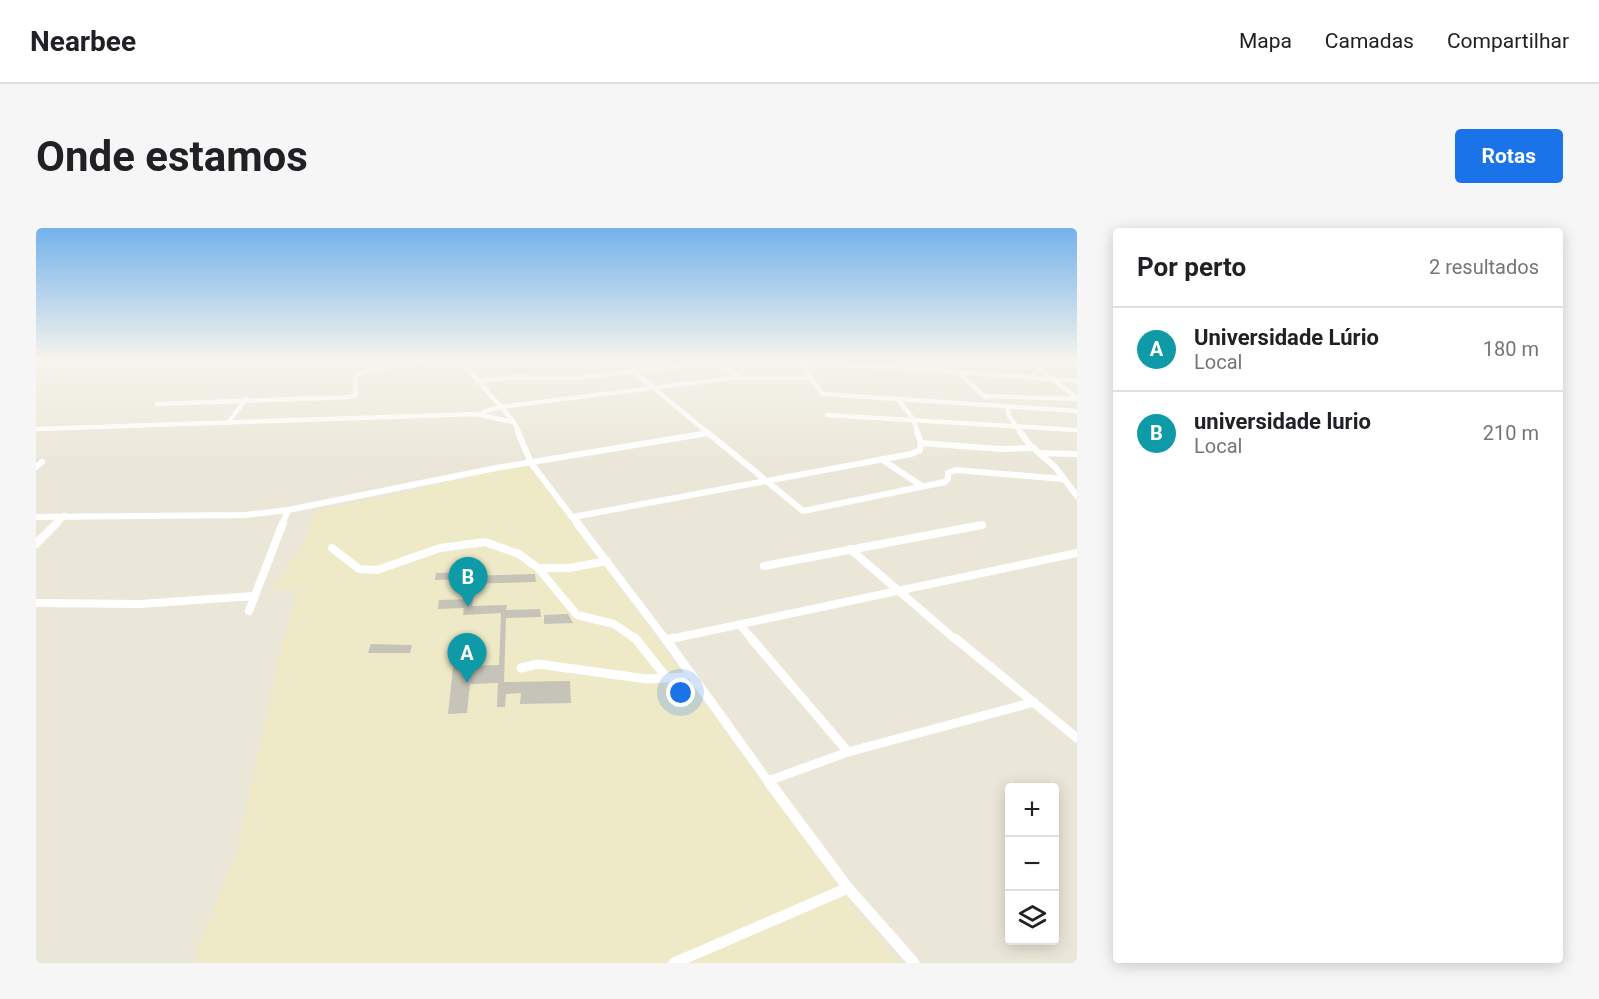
<!DOCTYPE html>
<html lang="pt">
<meta charset="utf-8">
<style>
:root{--surface:#fff;--page:#f6f6f6;--text:#202124;--muted:#757577;--line:#e0e0e0;--accent:#1a73e8}
body{margin:0;font-family:Roboto,sans-serif;background:var(--page);color:var(--text)}
.controls{position:absolute;right:18px;bottom:18px;display:grid;overflow:hidden;border-radius:6px;box-shadow:0 3px 15px #0003}
.controls button{width:54px;height:54px;display:grid;place-items:center;padding:0;border:0;border-bottom:2px solid var(--line);background:var(--surface);color:var(--text);font:30px sans-serif}
.you{position:absolute;left:645px;top:465px;width:21px;height:21px;margin:-15px;border:4px solid #fff;border-radius:50%;background:#1a73e8;box-shadow:0 0 0 9px #1a73e833}
.badge{display:grid;place-items:center;width:39px;height:39px;border-radius:50%;background:var(--accent);color:#fff;font-size:20px;font-weight:700}
.pin{position:absolute;translate:-50% -50px;filter:drop-shadow(0 2px 3px #0008)}
.pin::after{content:'';position:absolute;top:32px;width:21px;height:18px;background:inherit;clip-path:polygon(0 0,100% 0,50% 100%)}
.list{margin:0;padding:0;list-style:none}
h2{display:flex;justify-content:space-between;align-items:center;height:78px;margin:0;padding:0 24px;font-size:26px}
h2 small{font-size:20px;font-weight:400;color:var(--muted)}
.list li{display:grid;grid-template-columns:39px 1fr auto;gap:18px;align-items:center;box-sizing:border-box;height:84px;padding:0 24px;border-top:2px solid var(--line)}
.list b{display:block;font-size:22px;white-space:nowrap}
.list p{margin:0;font-size:20px;white-space:nowrap;color:var(--muted)}
.list em{font-size:20px;font-style:normal;color:var(--muted)}
.icon{flex:none;width:33px;height:33px;fill:none;stroke:currentColor;stroke-width:2;stroke-linecap:round;stroke-linejoin:round}
.map{position:relative;flex:none;width:1041px;height:735px;overflow:hidden;border-radius:6px}
header{display:flex;align-items:center;gap:36px;box-sizing:border-box;height:84px;padding:0 30px;background:var(--surface);border-bottom:2px solid var(--line)}
header strong{font-size:28px}
nav{display:flex;gap:33px;margin-inline-start:auto;font-size:21px}
.intro{display:flex;align-items:center;justify-content:space-between;box-sizing:border-box;height:144px;padding:0 36px}
h1{margin:0;font-size:42px}
.button{padding:15px 27px;border-radius:6px;background:var(--accent);color:#fff;font-size:21px;font-weight:700}
main{display:flex;gap:36px;padding:0 36px}
aside{flex:1;background:var(--surface);border-radius:6px;box-shadow:0 3px 15px #0003}
.map>svg:first-child{display:block}
.education{fill:#eee9c7}
.building{fill:#c6c3b8}
.lines{fill:none;stroke-linecap:round;stroke-linejoin:round}
.minor-far4{stroke:#fff;stroke-width:4.5}
.minor-far3{stroke:#fff;stroke-width:6}
.minor-far2{stroke:#fff;stroke-width:8}
.minor-far1{stroke:#fff;stroke-width:9}
.minor{stroke:#fff;stroke-width:11}
</style>
<header>
<strong>Nearbee</strong>
<nav><a>Mapa</a><a>Camadas</a><a>Compartilhar</a></nav>
</header>
<div class="intro"><h1>Onde estamos</h1><a class="button">Rotas</a></div>
<main>
<div class="map">
<svg width="1041" height="735" viewBox="0 0 1041 735">
<rect width="100%" height="100%" fill="#ebe7d8"/>
<polygon class="education" points="493,236 813,673 864,735 159,735 161,721 200,626 242,434 261,362 235,361 267,316 277,284"/>
<g class="building">
<polygon points="431,344 431,348 499,346 500,354 426,356 427,351 399,352 400,345"/>
<polygon points="437,371 436,378 471,377 470,382 504,381 505,389 470,390 468,454 534,453 535,475 484,476 485,465 470,466 469,479 461,479 462,455 434,456 431,485 412,486 420,412 435,412 432,438 463,437 465,385 427,387 428,380 402,381 403,372"/>
<polygon points="532,386 537,395 508,396 508,387"/>
<polygon points="335,416 376,417 374,425 332,425"/>
</g>
<g class="lines">
<g class="minor-far4">
<polyline points="423,131 478,194 483,205"/>
<polyline points="588,131 589,136 672,205"/>
<polyline points="760,131 766,136 786,166 1041,183"/>
<polyline points="990,131 1041,170"/>
<polyline points="679,134 703,149"/>
<polyline points="766,136 858,139 1041,153"/>
<polyline points="922,144 949,169"/>
<polyline points="442,153 479,149 540,150 707,131"/>
<polyline points="947,168 1041,171"/>
<polyline points="862,171 877,191 882,205"/>
<polyline points="121,176 313,169 320,167 319,149 326,144 394,131"/>
<polyline points="971,178 973,188 985,205"/>
<polyline points="447,184 464,179 695,150 775,150"/>
<polyline points="791,187 1041,202"/>
<polyline points="192,195 210,171"/>
<polyline points="0,201 440,186 477,194"/>
</g>
<g class="minor-far3">
<polyline points="482,204 495,235 542,297"/>
<polyline points="671,204 767,283 909,254 912,251 912,245 920,242 1027,251"/>
<polyline points="881,204 885,215"/>
<polyline points="984,204 994,217 1019,239 1041,268"/>
<polyline points="1003,225 1041,226"/>
<polyline points="845,231 886,258"/>
<polyline points="0,239 6,234"/>
<polyline points="0,289 209,287 252,282 460,240 672,205"/>
<polyline points="537,289 875,226 884,222 885,215 966,221 998,220"/>
<polyline points="19,297 28,288"/>
<polyline points="246,297 252,282"/>
</g>
<g class="minor-far2">
<polyline points="541,295 630,412"/>
<polyline points="0,316 21,295"/>
<polyline points="296,320 323,341 341,342 404,320 449,314 483,326 502,340 533,340 571,333"/>
<polyline points="814,321 920,412"/>
<polyline points="728,338 946,297"/>
<polyline points="502,340 541,387 578,396 601,412"/>
<polyline points="0,375 104,376 218,368"/>
<polyline points="213,383 247,295"/>
<polyline points="704,397 717,412"/>
<polyline points="630,412 1041,325"/>
</g>
<g class="minor-far1">
<polyline points="599,410 631,450"/>
<polyline points="629,410 734,556"/>
<polyline points="715,410 812,524"/>
<polyline points="919,410 1041,510"/>
<polyline points="630,412 637,410"/>
<polyline points="485,440 502,436 611,451 648,449"/>
<polyline points="732,553 812,524 998,474"/>
</g>
<g class="minor">
<polyline points="733,554 812,660 878,735"/>
<polyline points="638,735 812,660"/>
</g>
</g>
<linearGradient id="sky" x2="0" y2="1"><stop stop-color="#74b2ec"/><stop offset="0.56" stop-color="#f6f4ed"/><stop offset="1" stop-color="#f6f4ed" stop-opacity="0"/></linearGradient>
<rect width="1041" height="234" fill="url(#sky)"/>
</svg>
<div class="controls">
<button>+</button>
<button>−</button>
<button><svg class="icon" aria-label="layers" viewBox="0 0 24 24"><path d="M12 4l9 5-9 5-9-5zM3 14l9 5 9-5"/></svg></button>
</div>
<div class="you"></div>
<div class="pin badge" style="left:431px;top:455px;background:#0f9aa8">A</div>
<div class="pin badge" style="left:432px;top:379px;background:#0f9aa8">B</div>
</div>
<aside>
<h2>Por perto<small>2 resultados</small></h2>
<ul class="list">
<li><span class="badge" style="background:#0f9aa8">A</span><div><b>Universidade Lúrio</b><p>Local</p></div><em>180 m</em></li>
<li><span class="badge" style="background:#0f9aa8">B</span><div><b>universidade lurio</b><p>Local</p></div><em>210 m</em></li>
</ul>
</aside>
</main>
